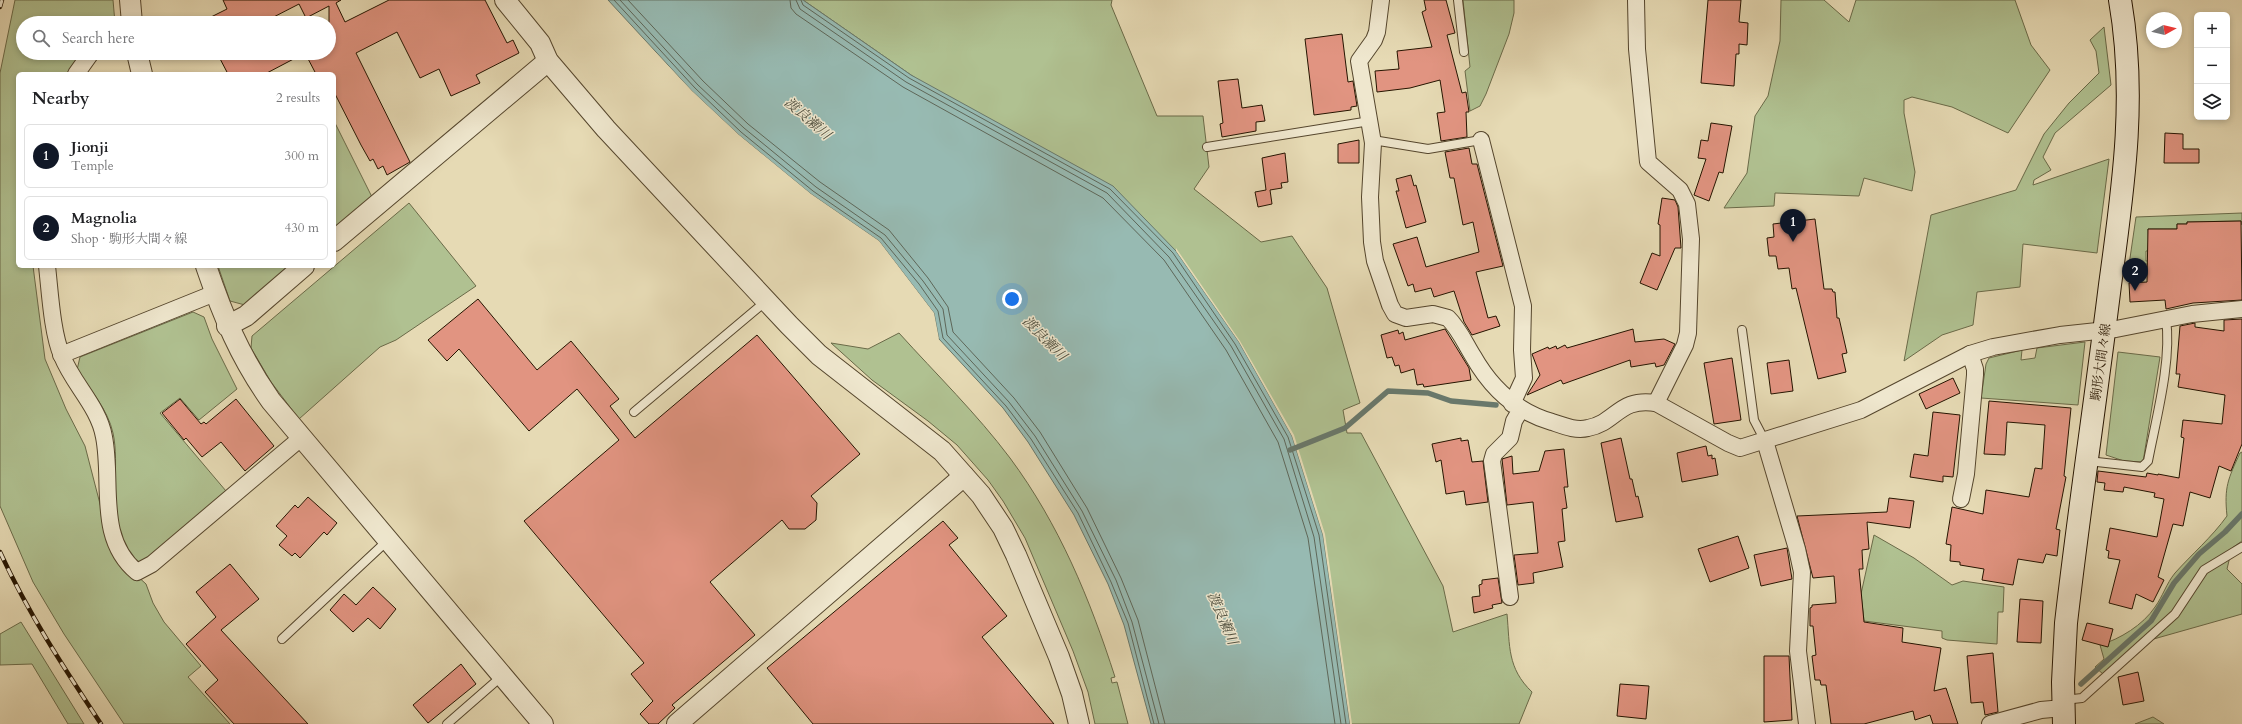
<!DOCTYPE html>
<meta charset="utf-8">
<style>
:root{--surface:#fff;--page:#f2f2f2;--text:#202124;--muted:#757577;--line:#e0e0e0;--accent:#111827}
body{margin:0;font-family:Cardo,"Noto Serif JP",serif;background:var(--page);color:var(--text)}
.controls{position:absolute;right:12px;top:12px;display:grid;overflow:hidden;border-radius:6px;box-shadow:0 2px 6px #0003}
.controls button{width:36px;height:36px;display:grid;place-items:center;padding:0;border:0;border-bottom:1px solid var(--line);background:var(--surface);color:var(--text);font:20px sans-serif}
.compass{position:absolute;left:2146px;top:12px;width:36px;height:36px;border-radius:50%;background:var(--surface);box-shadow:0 2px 6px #0003;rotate:82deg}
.you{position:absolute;left:1012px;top:299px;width:14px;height:14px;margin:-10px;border:3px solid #fff;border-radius:50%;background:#1a73e8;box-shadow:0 0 0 6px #1a73e833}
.badge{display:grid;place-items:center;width:26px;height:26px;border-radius:50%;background:var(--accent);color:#fff;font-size:13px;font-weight:700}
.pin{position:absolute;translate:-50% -33px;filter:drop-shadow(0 1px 2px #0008)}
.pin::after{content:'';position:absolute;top:21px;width:14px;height:12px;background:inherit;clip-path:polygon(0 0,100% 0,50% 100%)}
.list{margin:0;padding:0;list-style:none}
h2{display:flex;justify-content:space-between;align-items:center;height:52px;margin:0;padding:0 16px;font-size:17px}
h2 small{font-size:13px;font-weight:400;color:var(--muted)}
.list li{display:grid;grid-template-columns:26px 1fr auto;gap:12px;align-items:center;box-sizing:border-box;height:64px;margin:0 8px 8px;padding:0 8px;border:1px solid var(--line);border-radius:6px}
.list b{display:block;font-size:15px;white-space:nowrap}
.list p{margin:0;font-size:13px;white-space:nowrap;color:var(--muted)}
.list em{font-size:13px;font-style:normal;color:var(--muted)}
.icon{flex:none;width:22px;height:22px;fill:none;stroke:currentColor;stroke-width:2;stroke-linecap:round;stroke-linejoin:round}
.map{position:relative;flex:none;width:2242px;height:724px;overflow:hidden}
.search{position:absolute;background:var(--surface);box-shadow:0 2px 6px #0003;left:16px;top:16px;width:320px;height:44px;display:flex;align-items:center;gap:10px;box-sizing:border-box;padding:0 14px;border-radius:22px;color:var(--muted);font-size:15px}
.panel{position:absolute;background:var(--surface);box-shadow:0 2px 6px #0003;left:16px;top:72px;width:320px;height:196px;border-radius:6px}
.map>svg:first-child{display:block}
.green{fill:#b0c191;stroke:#6a6a48}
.water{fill:#97bab2;stroke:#69786b}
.pier{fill:#e6dab4}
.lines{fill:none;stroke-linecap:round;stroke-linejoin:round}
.shore{stroke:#5e6759;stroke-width:1}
.stream{stroke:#69786b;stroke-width:5.5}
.building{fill:#e19481;stroke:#251400}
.service-casing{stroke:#55462d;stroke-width:10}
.minor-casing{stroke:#55462d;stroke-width:18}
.tertiary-casing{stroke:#55462d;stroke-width:22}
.secondary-casing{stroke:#251400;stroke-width:24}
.service{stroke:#efe7ce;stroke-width:8}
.minor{stroke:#efe7ce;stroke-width:16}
.tertiary{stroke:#efe7ce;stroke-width:20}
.secondary{stroke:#efe7ce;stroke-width:22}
.rail-casing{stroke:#251400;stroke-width:4.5}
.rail{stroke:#efe7ce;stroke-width:3;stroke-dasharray:9;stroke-linecap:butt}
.labels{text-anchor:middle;stroke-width:3;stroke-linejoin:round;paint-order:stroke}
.street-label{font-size:13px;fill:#251400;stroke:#efe7ce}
.water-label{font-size:14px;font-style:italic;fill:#4d4e3e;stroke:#efe7ce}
</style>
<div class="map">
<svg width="2242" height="724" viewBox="0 0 2242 724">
<rect width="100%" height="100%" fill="#e6dab4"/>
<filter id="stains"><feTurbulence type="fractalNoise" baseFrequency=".005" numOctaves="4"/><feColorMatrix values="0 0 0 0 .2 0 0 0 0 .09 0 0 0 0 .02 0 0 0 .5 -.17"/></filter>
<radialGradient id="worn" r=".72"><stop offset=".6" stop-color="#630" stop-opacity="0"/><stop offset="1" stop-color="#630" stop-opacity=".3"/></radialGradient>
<g class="green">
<polygon points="15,0 113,0 115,23 23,23 23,53 83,53 68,74 18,74 18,266 33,266 45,359 66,409 85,446 113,554 146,584 153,603 164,622 201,666 188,677 230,724 124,724 64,634 33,582 0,506 0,73"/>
<path d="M803,0H1112L1111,5L1157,116H1203L1209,167L1194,189L1261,242L1292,236L1327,288L1360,403L1343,410L1347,433H1361L1443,586L1453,632L1507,614C1510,646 1507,668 1532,692L1519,724H1350L1323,535L1292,436L1239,342L1176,251L911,75Z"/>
<polygon points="1463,0 1514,0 1514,13 1509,34 1486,94 1480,106 1470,111 1465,71 1470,67"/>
<polygon points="1781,0 1824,0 1849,22 1856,0 2015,0 2031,45 2050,70 2008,133 1952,107 1912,97 1904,100 1904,113 1915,172 1912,191 1864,178 1859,196 1775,193 1774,206 1724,208 1747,173 1755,116 1768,96 1780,41"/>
<polygon points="2104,27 2111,85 2055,133 2043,157 2051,170 2034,180 2033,185 2109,159 2097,253 2023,244 2020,287 1977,292 1973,325 1942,335 1904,361 1931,215 2016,190 2044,134 2069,103 2099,73 2096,51 2090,40"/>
<polygon points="334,121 373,199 334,231"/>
<polygon points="409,203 476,286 396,340 380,347 299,419 271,382 251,348 252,336"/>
<polygon points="2242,213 2242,225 2241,221 2187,222 2187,224 2177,224 2177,229 2148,229 2149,251 2146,251 2146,261 2168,260 2168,263 2129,265 2136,217"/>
<polygon points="218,266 292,266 245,305 230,301"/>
<path d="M193,312L204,317L212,339L237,389L199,420L180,398L160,413L226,491L141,563L135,561C131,554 124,546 121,538C109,510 120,464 113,433C108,410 90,389 77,370L80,357Z"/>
<path d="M899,333C936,374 977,414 1010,458C1059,524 1090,599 1115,677L1111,678L1112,683L1117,682L1128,724H1095L1088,692L1073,651L1025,538L1003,501L988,480L957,445L928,421L872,380L831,343L868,349Z"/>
<polygon points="2085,342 2078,405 1981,398 1986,364 1989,358 2022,350 2021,360 2035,358 2037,348"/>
<polygon points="2118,352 2160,357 2143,462 2124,461 2106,455"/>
<path d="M2242,452V541L2232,548L2227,569L2242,584V614L2136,644L2103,674L2095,667L2104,659L2100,645C2120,639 2143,625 2155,607C2163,596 2166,584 2175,573C2192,554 2212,537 2227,516C2224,487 2228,479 2240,453Z"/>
<polygon points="1874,535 1914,558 1952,585 1963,581 2004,587 2003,612 1998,612 1997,644 1947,640 1942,638 1942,631 1864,621 1861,594"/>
<polygon points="21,622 84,724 68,724 32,664 0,665 0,634"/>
<polygon points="2153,717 2164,724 2135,724"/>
</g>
<polygon class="water" points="608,0 803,0 911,75 1113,186 1176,251 1239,342 1292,436 1323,535 1350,724 1151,724 1124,625 1108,584 1074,515 1028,442 1003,408 939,339 934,313 879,241 811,194 739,135 692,91"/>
<g class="pier">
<polygon points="606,0 692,91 739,135 811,194 879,241 934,313 939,339 937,338 933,314 877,243 810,195 737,137 690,93"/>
<polygon points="1176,248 1240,341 1294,435 1325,534 1352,724 1350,724 1323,535 1292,436 1239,342 1176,251"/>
</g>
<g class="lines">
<g class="shore">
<polyline points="614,0 695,88 741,132 813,191 881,238 919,284 938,311 943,338 1006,406 1031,439 1078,513 1111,582 1128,623 1154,724"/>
<polyline points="620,0 698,85 744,128 816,187 885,235 923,281 943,309 947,335 1009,402 1035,436 1082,511 1116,580 1132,622 1159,724"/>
<polyline points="628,0 703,81 748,124 820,182 889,230 928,278 948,307 953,332 1014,398 1040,432 1087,508 1121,578 1138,620 1165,724"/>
<polyline points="790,0 791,8 796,14 903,87 1103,198 1164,260 1226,350 1278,442 1308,538 1335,724"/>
<polyline points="796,0 800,9 906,82 1107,193 1169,257 1231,346 1284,439 1314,537 1341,724"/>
<polyline points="801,0 803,5 909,78 1110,189 1173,253 1235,344 1288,437 1319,535 1346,724"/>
</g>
<g class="stream">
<polyline points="1290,450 1345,428 1388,391 1428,393 1451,401 1496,405"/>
<polyline points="2081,684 2151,621 2174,583 2199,554 2225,532 2242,514"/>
</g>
</g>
<g class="building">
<polygon points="223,0 341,0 336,3 345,22 389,0 485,0 507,43 513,40 519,53 476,75 480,83 451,96 439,69 420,78 397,32 356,53 410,162 387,175 383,166 378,169 373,159 370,161 361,145 334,92 334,74 316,74 305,53 265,74 228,74 217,53 329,53 329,6 306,18 299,4 262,23 199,23 227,9"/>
<polygon points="1424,0 1446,0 1455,33 1447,35 1462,93 1466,92 1469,112 1466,112 1467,137 1441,141 1437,113 1445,112 1440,80 1410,88 1377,92 1375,71 1399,69 1397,51 1432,47 1422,12 1426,10"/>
<polygon points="1708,0 1741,0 1739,22 1748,23 1747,45 1739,44 1739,54 1736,54 1734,86 1701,83"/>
<polygon points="1342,34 1348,82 1353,81 1357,106 1351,107 1351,110 1314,115 1305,39"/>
<polygon points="1238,79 1242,108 1262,105 1265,121 1256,122 1256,131 1222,137 1220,124 1223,123 1218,81"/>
<polygon points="1711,123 1732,126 1723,173 1719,172 1709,201 1694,195 1706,159 1698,158 1701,140 1708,141"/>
<polygon points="2165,133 2183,134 2183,149 2199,149 2199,163 2164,163"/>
<polygon points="1359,140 1359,163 1338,163 1338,144"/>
<polygon points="1469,148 1472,164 1477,164 1503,266 1476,272 1488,318 1496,316 1500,326 1472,335 1464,322 1454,291 1434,297 1431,288 1415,292 1413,284 1408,286 1393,244 1417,237 1426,267 1479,252 1473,222 1463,225 1454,178 1450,178 1445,152"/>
<polygon points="1285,153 1288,182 1281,183 1282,188 1270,190 1272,204 1258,207 1255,192 1266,190 1262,158"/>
<polygon points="1411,175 1414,186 1416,185 1426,222 1406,228 1396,191 1399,191 1396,179"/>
<polygon points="1662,198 1675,200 1678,207 1681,248 1675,248 1657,290 1640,283 1652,253 1660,256 1660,225 1658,224"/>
<polygon points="1815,219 1824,289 1832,289 1833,292 1835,292 1837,318 1839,318 1847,353 1842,354 1846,372 1818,379 1796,288 1792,289 1789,268 1778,269 1776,256 1769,256 1767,238 1774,237 1773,224"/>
<polygon points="2241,221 2242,300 2193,303 2166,309 2165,300 2130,302 2129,283 2147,282 2148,229 2177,229 2177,224 2187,224 2187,222"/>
<polygon points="478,299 537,370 571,341 619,399 610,406 635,438 757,335 860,454 811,496 817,503 816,520 805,529 789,529 782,520 710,582 755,635 672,705 675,708 658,724 649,724 640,714 653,701 631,674 644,663 524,521 619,440 577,389 529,431 459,349 447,361 428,340"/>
<polygon points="2242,319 2242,444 2231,471 2219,466 2210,498 2190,492 2183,526 2173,524 2158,577 2164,580 2153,602 2136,594 2132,609 2109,603 2120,560 2108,558 2109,551 2106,550 2110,528 2157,537 2164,499 2154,497 2155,493 2124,487 2123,492 2104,490 2105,483 2097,482 2098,471 2146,477 2147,473 2158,475 2158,474 2179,478 2184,438 2181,437 2183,420 2222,424 2225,395 2178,387 2180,374 2176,374 2180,326 2195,323 2195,327 2224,331 2224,320"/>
<polygon points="1445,329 1469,368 1471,380 1424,387 1423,384 1417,385 1414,369 1401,373 1399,365 1395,366 1392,357 1387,358 1381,335 1398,330 1399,334 1403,332 1405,340"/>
<polygon points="1633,329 1635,342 1664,339 1675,344 1664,365 1656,367 1655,363 1631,367 1630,360 1563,384 1561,380 1527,395 1540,375 1532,354 1548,347 1549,349 1556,346 1557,349 1565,345 1567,348"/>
<polygon points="1732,358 1741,420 1714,424 1704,363"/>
<polygon points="1789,360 1793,391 1771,394 1767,363"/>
<polygon points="1953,378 1960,393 1926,409 1919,394"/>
<polygon points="180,399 201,424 204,422 206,424 236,399 274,446 245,471 221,442 202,457 186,438 184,440 162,413"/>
<polygon points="1989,401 2071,408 2064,476 2066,477 2056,529 2060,530 2057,556 2046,554 2043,563 2018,559 2013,585 1982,580 1984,569 1960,565 1960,562 1950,561 1951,545 1946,544 1952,507 1983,514 1986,490 2029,497 2035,468 2042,469 2045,425 2007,422 2005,455 1984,454"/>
<polygon points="1933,412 1960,415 1953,477 1943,476 1943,482 1910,477 1914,454 1928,456"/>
<polygon points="1461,438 1461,441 1468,440 1472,462 1483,461 1488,502 1466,505 1464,491 1446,494 1441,460 1436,462 1432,444"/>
<polygon points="1621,438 1630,479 1632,479 1636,497 1638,496 1643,517 1616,522 1601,443"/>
<polygon points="1706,446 1708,456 1712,455 1712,459 1715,458 1718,475 1682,482 1677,453"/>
<polygon points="1564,449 1568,487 1564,487 1567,508 1562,509 1565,541 1558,542 1563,567 1533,573 1534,583 1518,585 1514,555 1538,553 1533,502 1507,505 1502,459 1512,456 1513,474 1539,471 1545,451"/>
<polygon points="308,497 337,523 327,535 324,532 300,558 295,553 292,556 279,545 287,536 276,526 295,505 298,508"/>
<polygon points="1889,498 1914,501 1910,528 1867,522 1869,549 1862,550 1863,569 1859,569 1864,622 1903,628 1902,642 1941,648 1934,691 1946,688 1958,724 1933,724 1930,715 1915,720 1913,711 1864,724 1831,724 1826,685 1821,685 1820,680 1815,680 1812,656 1816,655 1813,626 1810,626 1810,608 1812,607 1812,605 1836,603 1834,576 1813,578 1797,516 1887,512"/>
<polygon points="943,521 958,538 949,545 1007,616 982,637 1054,724 813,724 767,668"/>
<polygon points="1738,536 1749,568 1710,582 1698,549"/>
<polygon points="1787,548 1792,579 1761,586 1754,555"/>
<polygon points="230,564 259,599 221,630 308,724 234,724 205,692 218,680 186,644 216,617 196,592"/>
<polygon points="1498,578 1502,603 1492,605 1493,608 1474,613 1472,597 1480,596 1479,585 1482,584 1482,580"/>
<polygon points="373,587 396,609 380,629 368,618 353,632 330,610 344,594 356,605"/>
<polygon points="2020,599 2043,601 2041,643 2017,642"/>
<polygon points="2087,623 2113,629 2108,647 2082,640"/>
<polygon points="1993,653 1998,712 1985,715 1983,702 1971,703 1967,656"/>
<polygon points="1764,656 1789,656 1792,720 1764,722"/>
<polygon points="461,664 476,684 428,723 413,705"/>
<polygon points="2138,672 2144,701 2123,705 2118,677"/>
<polygon points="1620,684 1649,686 1646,719 1617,716"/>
</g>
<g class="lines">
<defs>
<g id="service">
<polyline points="1458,0 1464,52"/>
<polyline points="1373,143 1379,141 1428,149 1481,140"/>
<polyline points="1207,147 1370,121"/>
<polyline points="1742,330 1754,420 1765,441"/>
<polyline points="634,412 766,301"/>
<path d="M2088,461L2142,467L2148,461C2156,419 2172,361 2166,319"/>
<polyline points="282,639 388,540"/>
<polyline points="2064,700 2082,698 2175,614 2204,570 2242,547"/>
<polyline points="447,724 502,676"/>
</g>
<g id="minor">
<path d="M1381,0L1377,32L1374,40L1359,61L1373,143L1370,197L1372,242L1375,261L1390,305L1395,314L1406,318L1433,314L1448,318C1459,329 1465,343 1473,356C1491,388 1517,412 1552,422C1564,426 1576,431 1588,428C1616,423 1619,397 1656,403L1728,443L1740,448L1861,410L1970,354L1993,347L2060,335L2116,329L2192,314L2242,309"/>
<polyline points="1636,0 1637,49 1648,162 1680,190 1687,204 1691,239 1688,333 1685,345 1656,403"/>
<polyline points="76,74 91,53"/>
<polyline points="1481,140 1523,306 1522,350 1524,378 1512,404"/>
<path d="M47,266C50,292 52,333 62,356C73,384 99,407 104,437C113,482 96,538 137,572L152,564L301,438"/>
<polyline points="61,355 215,293"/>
<polyline points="1765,441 1797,549 1802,572 1798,651 1807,724"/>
<polyline points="1961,499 1966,474 1975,375 1975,369 1970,354"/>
<polyline points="1510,597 1492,461 1494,454 1510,438 1514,421 1521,409"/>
<polyline points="1990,724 2041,710 2063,708"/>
</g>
<g id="tertiary">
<polyline points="130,0 132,23"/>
<polyline points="505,0 540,43 548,61 606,129 789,325 819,355 942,451 981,495 1003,528 1016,555 1059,657 1072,694 1079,724"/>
<polyline points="137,53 142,74"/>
<polyline points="334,241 548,61"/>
<path d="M206,266C223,316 240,357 271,401L543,724"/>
<polyline points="227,326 246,316 304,266"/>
<polyline points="677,724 964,476"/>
</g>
<path id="secondary" d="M2064,724L2063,682L2066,623C2079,510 2096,398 2110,285C2123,189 2137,97 2120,0"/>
</defs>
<use href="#service" class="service-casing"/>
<use href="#minor" class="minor-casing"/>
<use href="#tertiary" class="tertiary-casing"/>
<use href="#secondary" class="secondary-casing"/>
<use href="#service" class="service"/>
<use href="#minor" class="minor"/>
<use href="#tertiary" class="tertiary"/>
<use href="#secondary" class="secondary"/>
<defs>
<g id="rail">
<polyline points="0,7 2,0"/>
<path d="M0,552C28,613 64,668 101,724"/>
</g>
</defs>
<use href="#rail" class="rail-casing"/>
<use href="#rail" class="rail"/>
</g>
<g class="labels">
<g class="street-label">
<text transform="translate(2100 362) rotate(-82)" y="5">駒形大間々線</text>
</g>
<g class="water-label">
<text transform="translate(808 118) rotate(41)" y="5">渡良瀬川</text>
<text transform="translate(1045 338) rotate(45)" y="5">渡良瀬川</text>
<text transform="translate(1223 618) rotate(67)" y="5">渡良瀬川</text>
</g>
</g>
<rect width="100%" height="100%" filter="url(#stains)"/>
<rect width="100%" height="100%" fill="url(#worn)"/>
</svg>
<div class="controls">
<button>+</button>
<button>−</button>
<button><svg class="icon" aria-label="layers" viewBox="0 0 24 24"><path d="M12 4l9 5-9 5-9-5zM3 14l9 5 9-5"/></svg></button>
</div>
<svg class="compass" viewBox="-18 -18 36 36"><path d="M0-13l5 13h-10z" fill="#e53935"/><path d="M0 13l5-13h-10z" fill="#757577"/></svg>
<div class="you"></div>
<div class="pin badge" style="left:1793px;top:242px">1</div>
<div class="pin badge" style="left:2135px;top:291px">2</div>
<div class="search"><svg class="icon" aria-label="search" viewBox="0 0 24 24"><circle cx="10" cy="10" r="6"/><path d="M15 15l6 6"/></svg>Search here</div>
<section class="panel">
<h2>Nearby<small>2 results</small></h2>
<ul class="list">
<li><span class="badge">1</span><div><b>Jionji</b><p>Temple</p></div><em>300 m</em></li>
<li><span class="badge">2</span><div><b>Magnolia</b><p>Shop · 駒形大間々線</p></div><em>430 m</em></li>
</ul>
</section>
</div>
